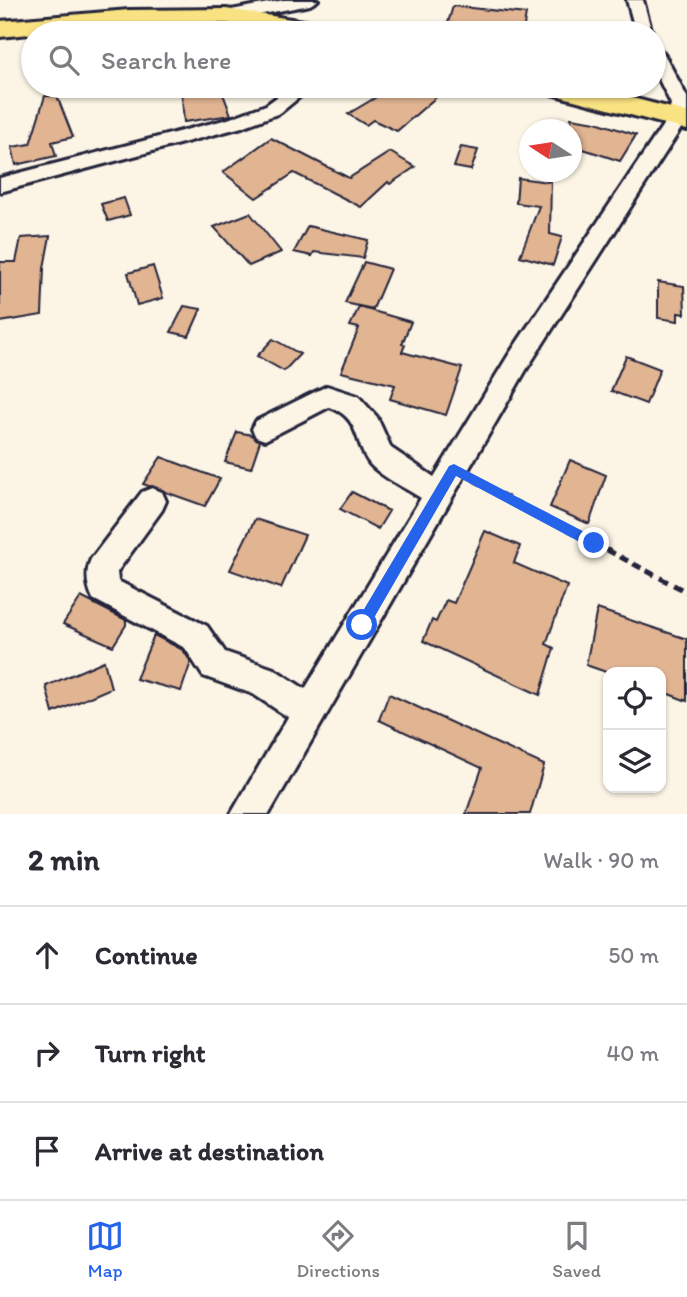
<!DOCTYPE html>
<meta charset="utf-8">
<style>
:root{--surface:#fff;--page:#f7f7f7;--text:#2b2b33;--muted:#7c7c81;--line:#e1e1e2;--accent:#2563eb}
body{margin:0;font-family:Itim,sans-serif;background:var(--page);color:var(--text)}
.controls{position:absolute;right:21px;bottom:21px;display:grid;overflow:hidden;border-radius:14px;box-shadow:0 2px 5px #0004}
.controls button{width:63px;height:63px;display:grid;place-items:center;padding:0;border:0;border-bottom:2px solid var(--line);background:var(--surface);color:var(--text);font:35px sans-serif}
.compass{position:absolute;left:519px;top:119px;width:63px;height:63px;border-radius:50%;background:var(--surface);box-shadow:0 2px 5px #0004;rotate:282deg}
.stop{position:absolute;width:21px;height:21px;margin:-16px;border:5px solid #2563eb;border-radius:50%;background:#fff}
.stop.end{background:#2563eb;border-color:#fff;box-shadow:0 2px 7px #0008}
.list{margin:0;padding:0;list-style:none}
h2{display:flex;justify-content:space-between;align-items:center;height:91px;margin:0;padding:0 28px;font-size:30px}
h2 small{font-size:23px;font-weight:400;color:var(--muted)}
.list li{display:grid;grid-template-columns:46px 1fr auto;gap:21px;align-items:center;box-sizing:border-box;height:98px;padding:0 28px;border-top:2px solid var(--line)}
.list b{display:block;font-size:26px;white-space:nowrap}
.list em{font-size:23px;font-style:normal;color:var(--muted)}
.icon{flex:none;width:38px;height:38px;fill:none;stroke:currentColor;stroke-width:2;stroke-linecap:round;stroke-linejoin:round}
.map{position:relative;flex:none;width:687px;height:814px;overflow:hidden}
.search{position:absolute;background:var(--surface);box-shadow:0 2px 5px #0004;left:21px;right:21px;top:21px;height:77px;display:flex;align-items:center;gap:18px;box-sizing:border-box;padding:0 24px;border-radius:38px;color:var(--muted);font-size:26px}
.sheet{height:385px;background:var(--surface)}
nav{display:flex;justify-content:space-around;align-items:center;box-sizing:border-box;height:98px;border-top:2px solid var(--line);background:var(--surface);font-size:19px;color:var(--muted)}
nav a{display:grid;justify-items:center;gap:4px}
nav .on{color:var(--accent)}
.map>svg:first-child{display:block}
.building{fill:#e1b492;stroke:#22223b;stroke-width:2}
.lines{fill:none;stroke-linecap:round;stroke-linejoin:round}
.minor-casing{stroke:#22223b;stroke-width:6}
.trunk-casing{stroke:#22223b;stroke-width:6}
.path{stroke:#22223b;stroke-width:5;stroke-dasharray:9 6;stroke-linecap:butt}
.minor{fill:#fcf5e5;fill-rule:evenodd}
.trunk{fill:#f8e281;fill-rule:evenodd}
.route{fill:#2563eb}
</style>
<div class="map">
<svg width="687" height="814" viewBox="0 0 687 814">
<rect width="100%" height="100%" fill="#fcf5e5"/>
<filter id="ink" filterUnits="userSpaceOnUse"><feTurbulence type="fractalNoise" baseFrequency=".0143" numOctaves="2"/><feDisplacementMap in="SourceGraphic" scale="14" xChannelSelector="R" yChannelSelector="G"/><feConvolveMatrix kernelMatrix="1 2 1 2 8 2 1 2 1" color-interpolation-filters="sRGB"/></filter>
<g filter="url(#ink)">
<g class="building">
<polygon points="453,6 526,14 523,32 448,23"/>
<polygon points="181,86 220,86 231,115 184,122"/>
<polygon points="386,86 449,86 397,131 373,120 366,125 348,114 378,96"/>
<polygon points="45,96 57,96 73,137 52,142 56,156 16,165 12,147 30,144"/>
<polygon points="571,118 596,122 636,135 620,161 571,145"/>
<polygon points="271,138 349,178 390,152 415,167 390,184 388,182 361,207 294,173 256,198 223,172"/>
<polygon points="461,147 478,150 471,170 454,167"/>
<polygon points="518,178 548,182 551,180 550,234 562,237 553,265 520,256 539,206 516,203"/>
<polygon points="124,198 130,215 108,221 101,204"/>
<polygon points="250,213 281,252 249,266 214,227"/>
<polygon points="308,226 368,240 363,258 314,252 312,256 294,252"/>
<polygon points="50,236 44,268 42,315 0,322 0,262 16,262 21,238"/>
<polygon points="364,262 390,269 373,309 345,303"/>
<polygon points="153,266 163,298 137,305 128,273"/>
<polygon points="658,282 684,286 685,314 678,313 678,321 658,318"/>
<polygon points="184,306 201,309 189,336 171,332"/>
<polygon points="359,307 411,322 402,344 405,345 402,352 462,368 446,415 390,399 395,385 341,372 359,328 350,326"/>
<polygon points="273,339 300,354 284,371 257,356"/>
<polygon points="626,356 660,369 646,404 611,391"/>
<polygon points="237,432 252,435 260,441 251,468 225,462"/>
<polygon points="161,457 220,479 205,506 143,484"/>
<polygon points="570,460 606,475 589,524 550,507"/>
<polygon points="352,492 389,511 378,529 340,509"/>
<polygon points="255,519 305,535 281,588 230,570"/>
<polygon points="485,531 520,546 514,563 567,586 546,644 554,648 540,695 423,641 432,620 436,622 446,600 454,603"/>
<polygon points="81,597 126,620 126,625 113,646 63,624"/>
<polygon points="597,609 687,639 687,701 661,691 661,672 606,672 586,665"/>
<polygon points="154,635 183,650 191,662 181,691 136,679"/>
<polygon points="104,661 111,688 53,713 46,686"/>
<polygon points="389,694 544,765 530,814 466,814 482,768 379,720"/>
</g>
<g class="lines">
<defs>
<g id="minor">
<polygon points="284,0 318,0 310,5 226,21 218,16 226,11"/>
<polygon points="627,0 643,0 652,33 636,33"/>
<path d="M654,47L663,52L687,97V119L526,370L269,814H231L288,717L253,694L203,676L185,648L93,599C87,586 85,573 91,559L142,492L152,488L162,492L166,501L162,510L117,572L118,581L207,626L225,652L274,669L305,689L421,498C407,489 380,476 370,464C354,444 361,417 329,407L265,440L256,437L252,429L256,421L327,386L358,396L377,417L391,448L434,477L508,356L667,119L671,104L654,69Z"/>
<polygon points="292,86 313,86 280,113 242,127 0,192 0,178 228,119 266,105"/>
</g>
<g id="trunk">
<polygon points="226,9 330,25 339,28 343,33 285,33 226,23 129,24 0,37 0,21 129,10"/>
<polygon points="540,86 585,86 687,112 687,130 544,92"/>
</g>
</defs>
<use href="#minor" class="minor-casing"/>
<use href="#trunk" class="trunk-casing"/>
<polyline class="path" points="474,480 687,592"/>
<use href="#minor" class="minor"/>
<use href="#trunk" class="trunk"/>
</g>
</g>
<polygon class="route" points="454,464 598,539 598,547 589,547 456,476 367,630 357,630 357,621 449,466"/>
</svg>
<div class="controls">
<button><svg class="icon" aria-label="locate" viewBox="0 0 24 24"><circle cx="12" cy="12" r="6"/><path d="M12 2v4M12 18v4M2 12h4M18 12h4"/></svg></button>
<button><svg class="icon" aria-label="layers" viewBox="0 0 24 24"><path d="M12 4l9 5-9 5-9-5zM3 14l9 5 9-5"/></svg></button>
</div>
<svg class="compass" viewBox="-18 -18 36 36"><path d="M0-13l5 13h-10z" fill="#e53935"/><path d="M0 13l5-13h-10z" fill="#7c7c81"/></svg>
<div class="stop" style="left:362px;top:625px"></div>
<div class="stop end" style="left:594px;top:543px"></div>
<div class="search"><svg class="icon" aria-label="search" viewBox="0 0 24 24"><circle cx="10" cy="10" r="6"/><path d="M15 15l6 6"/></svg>Search here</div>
</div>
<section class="sheet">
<h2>2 min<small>Walk · 90 m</small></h2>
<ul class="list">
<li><svg class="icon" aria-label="ahead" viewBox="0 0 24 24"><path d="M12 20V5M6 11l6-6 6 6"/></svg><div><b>Continue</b></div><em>50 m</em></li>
<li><svg class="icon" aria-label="right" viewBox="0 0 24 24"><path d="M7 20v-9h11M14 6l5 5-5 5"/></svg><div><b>Turn right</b></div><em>40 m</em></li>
<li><svg class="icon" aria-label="arrive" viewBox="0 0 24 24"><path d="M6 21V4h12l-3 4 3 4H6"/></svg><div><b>Arrive at destination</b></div></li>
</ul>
</section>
<nav>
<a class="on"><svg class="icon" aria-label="map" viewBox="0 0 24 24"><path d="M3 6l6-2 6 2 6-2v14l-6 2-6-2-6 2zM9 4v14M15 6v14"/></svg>Map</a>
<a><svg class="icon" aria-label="directions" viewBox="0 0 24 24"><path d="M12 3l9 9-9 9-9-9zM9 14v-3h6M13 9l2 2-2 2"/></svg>Directions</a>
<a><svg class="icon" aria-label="saved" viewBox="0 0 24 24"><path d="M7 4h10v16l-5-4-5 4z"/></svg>Saved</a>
</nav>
